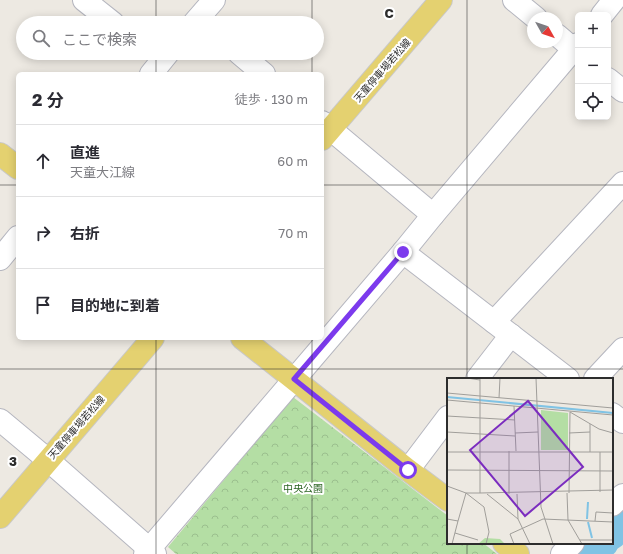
<!DOCTYPE html>
<html lang="ja">
<meta charset="utf-8">
<style>
:root{--surface:#fff;--page:#f2f2f3;--text:#2b2b33;--muted:#7c7c81;--line:#e1e1e2}
body{margin:0;font-family:"Golos Text","Noto Sans JP",sans-serif;background:var(--page);color:var(--text)}
.controls{position:absolute;right:12px;top:12px;display:grid;overflow:hidden;border-radius:6px;box-shadow:0 2px 10px #0003}
.controls button{width:36px;height:36px;display:grid;place-items:center;padding:0;border:0;border-bottom:1px solid var(--line);background:var(--surface);color:var(--text);font:20px sans-serif}
.compass{position:absolute;left:527px;top:12px;width:36px;height:36px;border-radius:50%;background:var(--surface);box-shadow:0 2px 10px #0003;rotate:130deg}
.stop{position:absolute;width:12px;height:12px;margin:-9px;border:3px solid #7c3aed;border-radius:50%;background:#fff}
.stop.end{background:#7c3aed;border-color:#fff;box-shadow:0 1px 4px #0008}
.list{margin:0;padding:0;list-style:none}
h2{display:flex;justify-content:space-between;align-items:center;height:52px;margin:0;padding:0 16px;font-size:17px}
h2 small{font-size:13px;font-weight:400;color:var(--muted)}
.list li{display:grid;grid-template-columns:26px 1fr auto;gap:12px;align-items:center;box-sizing:border-box;height:72px;padding:0 16px;border-top:1px solid var(--line)}
.list b{display:block;font-size:15px;white-space:nowrap}
.list p{margin:0;font-size:13px;white-space:nowrap;color:var(--muted)}
.list em{font-size:13px;font-style:normal;color:var(--muted)}
.icon{flex:none;width:22px;height:22px;fill:none;stroke:currentColor;stroke-width:2;stroke-linecap:round;stroke-linejoin:round}
.map{position:relative;flex:none;width:623px;height:554px;overflow:hidden}
.search{position:absolute;background:var(--surface);box-shadow:0 2px 10px #0003;left:16px;top:16px;width:308px;height:44px;display:flex;align-items:center;gap:10px;box-sizing:border-box;padding:0 14px;border-radius:22px;color:var(--muted);font-size:15px}
.panel{position:absolute;background:var(--surface);box-shadow:0 2px 10px #0003;left:16px;top:72px;width:308px;height:268px;border-radius:6px}
.map>svg:first-child{display:block}
.park{fill:url(#park-crowns)}
.lines{fill:none;stroke-linecap:round;stroke-linejoin:round}
.river{stroke:#80c3e4;stroke-width:29}
.minor-casing{stroke:#b5b6bf;stroke-width:24}
.major-casing{stroke:#c8c8c8;stroke-width:24}
.minor{stroke:#fff;stroke-width:22}
.major{stroke:#e4d170;stroke-width:22}
.route{stroke:#7c3aed;stroke-width:5}
.grid{fill:none;stroke:#2d2d2d;stroke-width:1;stroke-opacity:0.55}
.labels{text-anchor:middle;stroke-width:4;stroke-linejoin:round;paint-order:stroke}
.street-label{font-size:10px;fill:#2d2d2d;stroke:#fff}
.park-label{font-size:10px;fill:#2c6523;stroke:#fff}
.inset-river{fill:none;stroke:#80c3e4;stroke-width:2}
.inset-road{fill:none;stroke:#a09e9a;stroke-width:1}
.view{fill:#7b2cbf;fill-opacity:0.15;stroke:#7b2cbf;stroke-width:2}
.inset-edge{fill:none;stroke:#2d2d2d;stroke-width:2}
.grid-label{font-size:13px;text-anchor:middle;font-weight:bold;fill:#2d2d2d;stroke:#fff;stroke-width:4;stroke-linejoin:round;paint-order:stroke}
</style>
<div class="map">
<svg width="623" height="554" viewBox="0 0 623 554">
<defs>
<pattern id="park-crowns" width="20" height="18" patternUnits="userSpaceOnUse"><rect width="20" height="18" fill="#b4dea4"/><path d="M2 6a3 3 0 1 1 6 0M12 15a3 3 0 1 1 6 0" fill="none" stroke="#9bbf8e"/></pattern>
</defs>
<rect width="100%" height="100%" fill="#ede9e2"/>
<polygon class="park" points="293,397 448,516 448,543 483,543 497,554 176,554 168,547"/>
<g class="lines">
<g class="river">
<polyline points="612,535 623,524"/>
<polyline points="592,554 604,543"/>
</g>
<defs>
<g id="minor">
<polyline points="84,0 113,23"/>
<polyline points="514,0 536,18"/>
<polyline points="602,15 614,0"/>
<polyline points="194,23 214,0"/>
<polyline points="557,35 578,53"/>
<polyline points="239,53 264,74"/>
<polyline points="151,74 168,53"/>
<polyline points="608,79 623,91"/>
<polyline points="322,122 433,215"/>
<polyline points="403,252 568,379"/>
<polyline points="0,259 18,237"/>
<polyline points="494,322 623,183"/>
<polyline points="477,379 511,335"/>
<polyline points="595,379 623,349"/>
<polyline points="612,414 623,422"/>
<polyline points="0,420 48,460 155,554"/>
<polyline points="408,470 448,417"/>
<polyline points="612,505 623,495"/>
<polyline points="145,554 403,252 433,215 578,44"/>
<polyline points="562,554 573,543"/>
</g>
<g id="major">
<polyline points="322,139 441,0"/>
<polyline points="0,154 18,168"/>
<polyline points="242,338 408,470 448,500"/>
<polyline points="0,517 153,338"/>
<polyline points="504,543 518,554"/>
</g>
</defs>
<use href="#minor" class="minor-casing"/>
<use href="#major" class="major-casing"/>
<use href="#minor" class="minor"/>
<use href="#major" class="major"/>
</g>
<g class="lines">
<polyline class="route" points="403,252 294,379 408,470"/>
</g>
<path class="grid" d="M156,0V23M312,0V23M467,0V379M156,53V74M312,53V74M0,185H18M322,185H623M156,338V554M312,338V554M0,369H623M467,543V554"/>
<g class="labels">
<g class="street-label">
<text transform="translate(382 70) rotate(-49)" y="4">天童停車場若松線</text>
<text transform="translate(76 427) rotate(-49)" y="4">天童停車場若松線</text>
</g>
<g class="park-label">
<text x="303" y="492">中央公園</text>
</g>
</g>
<g transform="translate(447 378)">
<rect width="166" height="166" fill="#ede9e2"/>
<path d="M38,160L53,161L58,166H31Z" fill="#b4dea4"/>
<path d="M94,32L121,35V72H94Z" fill="#b4dea4"/>
<path class="inset-river" d="M0,19L166,35M140,141L141,124M141,144L145,160"/>
<path class="inset-road" d="M20,0L33,2M89,0L94,129L106,166M0,15L166,30M52,20L53,0M0,22L166,37M67,28L69,73M0,38L68,42M0,54L68,58M68,55L91,54M122,55L143,54M62,73V116M0,74H166M143,74V46M153,74V114M0,92L166,93M0,108L19,115H33L166,112M33,115V0M120,115L121,142L135,166M122,115L123,34L152,51L166,55M40,116L71,141M70,116L71,141L83,166M0,141L11,143L19,115L37,129L42,154L39,166M148,143L149,134L166,135M8,155L31,162M133,162H166M5,166L11,143M67,166L63,156L96,141L166,144"/>
<path class="view" d="M81,23L136,89L78,138L23,72Z"/>
<rect width="166" height="166" class="inset-edge"/>
</g>
<g class="grid-label">
<text x="389" y="18">C</text>
<text x="13" y="466">3</text>
</g>
</svg>
<div class="controls">
<button>+</button>
<button>−</button>
<button><svg class="icon" aria-label="locate" viewBox="0 0 24 24"><circle cx="12" cy="12" r="6"/><path d="M12 2v4M12 18v4M2 12h4M18 12h4"/></svg></button>
</div>
<svg class="compass" viewBox="-18 -18 36 36"><path d="M0-13l5 13h-10z" fill="#e53935"/><path d="M0 13l5-13h-10z" fill="#7c7c81"/></svg>
<div class="stop" style="left:408px;top:470px"></div>
<div class="stop end" style="left:403px;top:252px"></div>
<div class="search"><svg class="icon" aria-label="search" viewBox="0 0 24 24"><circle cx="10" cy="10" r="6"/><path d="M15 15l6 6"/></svg>ここで検索</div>
<section class="panel">
<h2>2 分<small>徒歩 · 130 m</small></h2>
<ul class="list">
<li><svg class="icon" aria-label="ahead" viewBox="0 0 24 24"><path d="M12 20V5M6 11l6-6 6 6"/></svg><div><b>直進</b><p>天童大江線</p></div><em>60 m</em></li>
<li><svg class="icon" aria-label="right" viewBox="0 0 24 24"><path d="M7 20v-9h11M14 6l5 5-5 5"/></svg><div><b>右折</b></div><em>70 m</em></li>
<li><svg class="icon" aria-label="arrive" viewBox="0 0 24 24"><path d="M6 21V4h12l-3 4 3 4H6"/></svg><div><b>目的地に到着</b></div></li>
</ul>
</section>
</div>
